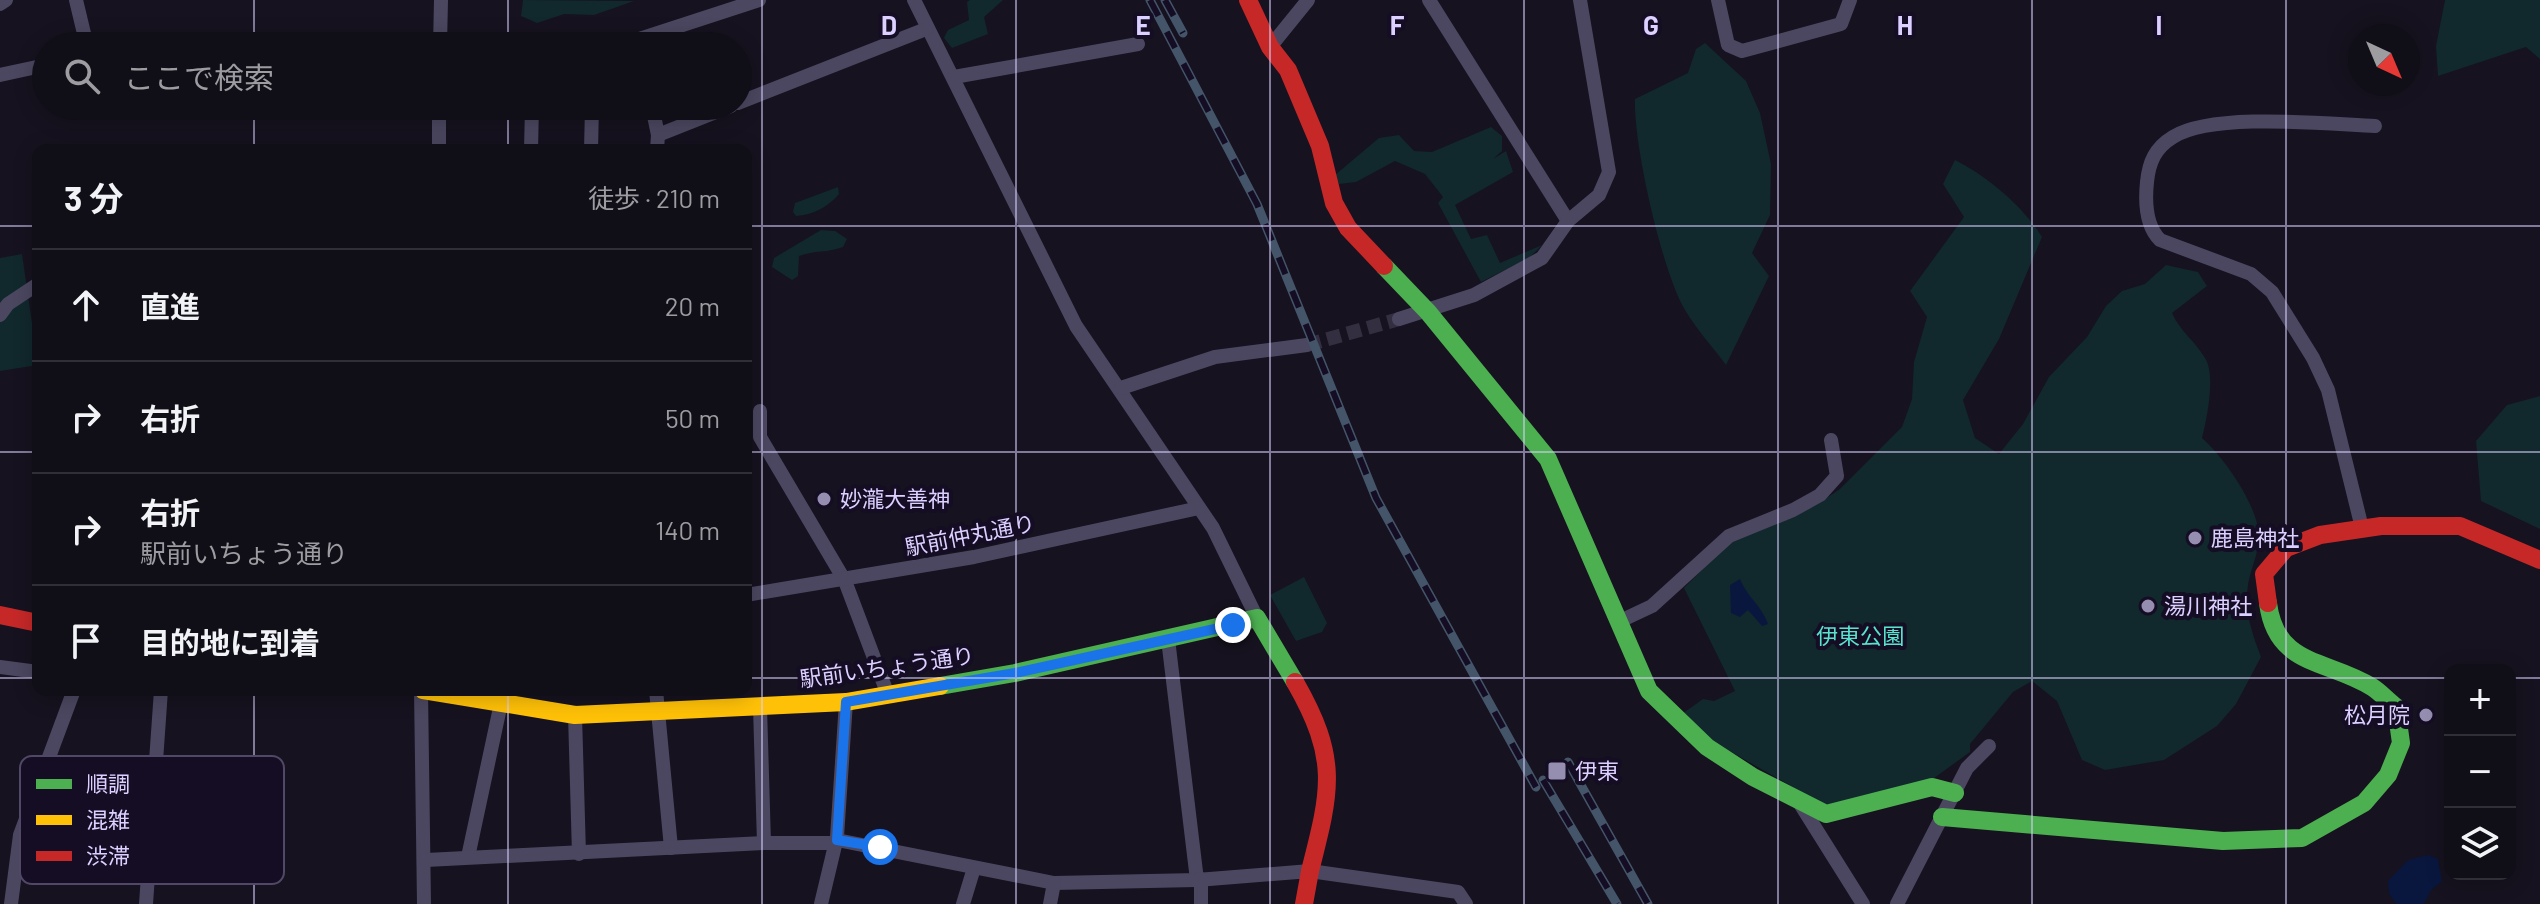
<!DOCTYPE html>
<html lang="ja">
<meta charset="utf-8">
<style>
:root{--surface:#100e17;--page:#191720;--text:#f1f3f6;--muted:#9c9ca1;--line:#302e36}
body{margin:0;font-family:Barlow,"Noto Sans JP",sans-serif;background:var(--page);color:var(--text)}
.controls{position:absolute;right:24px;bottom:24px;display:grid;overflow:hidden;border-radius:16px;box-shadow:0 4px 20px #0003}
.controls button{width:72px;height:72px;display:grid;place-items:center;padding:0;border:0;border-bottom:2px solid var(--line);background:var(--surface);color:var(--text);font:40px sans-serif}
.compass{position:absolute;left:2348px;top:24px;width:72px;height:72px;border-radius:50%;background:var(--surface);box-shadow:0 4px 20px #0003;rotate:136deg}
.stop{position:absolute;width:24px;height:24px;margin:-18px;border:6px solid #1a73e8;border-radius:50%;background:#fff}
.stop.end{background:#1a73e8;border-color:#fff;box-shadow:0 2px 8px #0008}
.list{margin:0;padding:0;list-style:none}
h2{display:flex;justify-content:space-between;align-items:center;height:104px;margin:0;padding:0 32px;font-size:34px}
h2 small{font-size:26px;font-weight:400;color:var(--muted)}
.list li{display:grid;grid-template-columns:52px 1fr auto;gap:24px;align-items:center;box-sizing:border-box;height:112px;padding:0 32px;border-top:2px solid var(--line)}
.list b{display:block;font-size:30px;white-space:nowrap}
.list p{margin:0;font-size:26px;white-space:nowrap;color:var(--muted)}
.list em{font-size:26px;font-style:normal;color:var(--muted)}
.icon{flex:none;width:44px;height:44px;fill:none;stroke:currentColor;stroke-width:2;stroke-linecap:round;stroke-linejoin:round}
.map{position:relative;flex:none;width:2540px;height:904px;overflow:hidden}
.search{position:absolute;background:var(--surface);box-shadow:0 4px 20px #0003;left:32px;top:32px;width:720px;height:88px;display:flex;align-items:center;gap:20px;box-sizing:border-box;padding:0 28px;border-radius:44px;color:var(--muted);font-size:30px}
.panel{position:absolute;background:var(--surface);box-shadow:0 4px 20px #0003;left:32px;top:144px;width:720px;height:552px;border-radius:16px}
.map>svg:first-child{display:block}
.green{fill:#11282c}
.water{fill:#09173f}
.lines{fill:none;stroke-linecap:round;stroke-linejoin:round}
.street-tunnel{stroke:#342e41;stroke-width:14;stroke-dasharray:14 7;stroke-linecap:butt}
.street{stroke:#4b4760;stroke-width:14}
.fast{stroke:#4caf50;stroke-width:18}
.slow{stroke:#ffc107;stroke-width:18}
.jam{stroke:#c62828;stroke-width:18}
.rail-casing{stroke:#44556a;stroke-width:9}
.rail{stroke:#140d24;stroke-width:6;stroke-dasharray:18;stroke-linecap:butt}
.route{stroke:#1a73e8;stroke-width:10}
.grid{fill:none;stroke:#dbd0ff;stroke-width:2;stroke-opacity:0.55}
.poi-dot{fill:#968eb1;stroke:#140d24;stroke-width:3}
.labels{text-anchor:middle;stroke-width:8;stroke-linejoin:round;paint-order:stroke}
.poi-label{font-size:22px;fill:#dbd0ff;stroke:#140d24;text-anchor:start}
.street-label{font-size:22px;fill:#dbd0ff;stroke:#140d24}
.park-label{font-size:22px;fill:#58e3d0;stroke:#140d24}
.key{fill:#140d24;stroke:#504866;stroke-width:2}
.key-label{font-size:22px;fill:#dbd0ff}
.grid-label{font-size:26px;text-anchor:middle;font-weight:bold;fill:#dbd0ff;stroke:#140d24;stroke-width:8;stroke-linejoin:round;paint-order:stroke}
</style>
<div class="map">
<svg width="2540" height="904" viewBox="0 0 2540 904">
<rect width="100%" height="100%" fill="#16121f"/>
<g class="green">
<polygon points="523,0 634,1 594,15 564,14 537,23 521,16"/>
<polygon points="970,0 1003,0 984,17 988,34 952,48 944,38 948,30 969,20 967,2"/>
<polygon points="2445,0 2540,0 2540,59 2526,47 2438,76 2436,46"/>
<path d="M1705,43L1746,81L1760,113L1771,164L1770,215L1752,253L1769,276L1726,365C1713,347 1696,329 1685,310C1662,272 1633,143 1635,99L1688,73L1696,49Z"/>
<polygon points="1491,127 1502,136 1502,151 1493,159 1506,151 1513,172 1455,205 1471,239 1487,235 1500,263 1542,245 1529,258 1481,282 1438,203 1443,197 1425,174 1395,161 1356,182 1339,184 1335,175 1379,138 1399,135 1414,151 1432,152"/>
<path d="M1955,160C1987,176 2023,206 2042,237L1999,339L1963,400L1975,438L1999,454L2023,424L2049,377L2087,337L2106,306L2122,291L2145,284L2166,265L2198,272L2207,286L2172,313C2180,331 2195,341 2205,358C2216,374 2207,419 2202,438C2224,457 2259,507 2259,537C2259,553 2250,570 2248,585C2244,611 2252,633 2261,657L2236,704L2217,726L2164,760L2105,770L2082,760L2057,701L2032,681L2013,692L1970,744V752L1930,781L1828,807L1698,733L1679,716L1703,699L1714,701L1735,691L1684,588L1733,539L1816,505L1840,489L1902,427L1912,399L1914,362L1927,317L1910,291L1964,217L1943,184Z"/>
<path d="M838,187L839,194C828,207 813,215 796,216L793,212L795,203Z"/>
<path d="M821,230L835,231L847,239L843,247C828,253 815,250 799,256L798,276L792,280L772,267L774,258Z"/>
<polygon points="22,254 38,365 0,371 0,258"/>
<polygon points="2540,396 2540,529 2481,501 2476,441 2507,405"/>
<polygon points="1304,577 1327,623 1322,632 1296,641 1270,595"/>
</g>
<g class="water">
<path d="M1740,579C1747,597 1762,606 1768,624L1762,626L1748,610L1740,617L1731,613L1730,585Z"/>
<polygon points="2428,855 2438,859 2442,881 2431,890 2424,904 2396,904 2389,893 2388,881 2408,860"/>
</g>
<g class="lines">
<polyline class="street-tunnel" points="1307,345 1399,319"/>
<g class="street">
<polyline points="76,0 87,46"/>
<polyline points="914,0 1076,326 1213,528 1257,618"/>
<polyline points="1429,0 1568,221"/>
<polyline points="1718,0 1728,45 1742,51 1841,24 1850,0"/>
<polyline points="0,4 6,0"/>
<polyline points="440,46 441,0"/>
<polyline points="618,46 759,0"/>
<polyline points="1270,47 1308,0"/>
<polyline points="0,75 46,65"/>
<polyline points="954,77 1138,44"/>
<polyline points="738,103 926,29"/>
<polyline points="102,106 104,113 144,106"/>
<polyline points="652,106 658,135 657,150"/>
<polyline points="658,135 731,106"/>
<polyline points="439,150 439,106"/>
<polyline points="531,150 532,106"/>
<polyline points="591,150 592,106"/>
<polyline points="0,315 8,304 38,284"/>
<polyline points="1399,319 1474,295 1542,258 1568,221 1599,195 1609,172 1580,0"/>
<polyline points="1121,388 1215,357 1307,345"/>
<polyline points="760,411 760,437 845,581 888,695"/>
<path d="M2362,528L2328,390L2313,358L2272,292L2251,274L2160,240C2146,226 2145,201 2147,182C2149,162 2155,148 2173,137C2213,112 2327,124 2375,126"/>
<polyline points="746,595 974,557 1199,508"/>
<polyline points="1618,622 1652,606 1729,536 1793,510 1820,495 1837,476 1831,440"/>
<polyline points="1168,639 1197,880"/>
<polyline points="0,667 38,672"/>
<polyline points="421,690 424,904"/>
<polyline points="656,690 671,848"/>
<polyline points="760,707 764,843"/>
<polyline points="575,715 579,854"/>
<polyline points="1799,802 1863,904"/>
<polyline points="837,840 1054,883 1197,880 1310,871 1458,892 1466,904"/>
<polyline points="468,857 501,703"/>
<polyline points="426,860 764,843 836,843"/>
<polyline points="1201,879 1201,904"/>
<polyline points="11,904 20,835 74,690"/>
<polyline points="146,904 161,690"/>
<polyline points="821,904 837,837 846,702"/>
<polyline points="963,904 974,868"/>
<polyline points="1050,904 1054,883"/>
<polyline points="1897,904 1967,768 1989,746"/>
</g>
<g class="fast">
<polyline points="1384,266 1428,312 1548,459 1649,691 1707,747 1753,777 1826,814 1932,787 1955,793"/>
<polyline points="940,686 1015,673 1257,618 1295,682"/>
<path d="M1942,817L2223,841L2302,838L2364,803L2388,775L2401,743L2396,707C2388,701 2380,692 2372,687C2327,659 2276,667 2268,603"/>
</g>
<polyline class="slow" points="423,690 575,715 846,702 940,686"/>
<g class="jam">
<polyline points="1248,0 1270,47 1288,70 1320,146 1334,203 1348,228 1384,266"/>
<polyline points="2268,603 2264,574 2286,548 2320,535 2381,526 2460,526 2540,560"/>
<polyline points="0,615 38,623"/>
<path d="M1295,682C1339,759 1331,789 1310,871"/>
<polyline points="1304,904 1310,871"/>
</g>
<defs>
<g id="rail">
<polyline points="1150,0 1257,204 1376,498 1536,787"/>
<polyline points="1165,0 1183,33"/>
<polyline points="1568,762 1648,904"/>
<polyline points="1543,780 1617,904"/>
</g>
</defs>
<use href="#rail" class="rail-casing"/>
<use href="#rail" class="rail"/>
</g>
<g class="lines">
<polyline class="route" points="880,847 837,840 846,702 1015,673 1233,625"/>
</g>
<path class="grid" d="M254,0V46M508,0V46M762,0V904M1016,0V904M1270,0V904M1524,0V904M1778,0V904M2032,0V904M2286,0V904M254,106V150M508,106V150M0,226H38M746,226H2540M0,452H38M746,452H2540M0,678H38M746,678H2450M2510,678H2540M254,690V904M508,690V904"/>
<g class="poi-dot">
<circle cx="824" cy="499" r="8"/>
<circle cx="2195" cy="538" r="8"/>
<circle cx="2148" cy="606" r="8"/>
<circle cx="2426" cy="715" r="8"/>
<rect x="1547" y="761" width="20" height="20" rx="4"/>
</g>
<g class="labels">
<g class="poi-label">
<text x="840" y="507">妙瀧大善神</text>
<text x="2211" y="546">鹿島神社</text>
<text x="2164" y="614">湯川神社</text>
<text x="2410" y="723" text-anchor="end">松月院</text>
<text x="1575" y="779">伊東</text>
</g>
<g class="street-label">
<text transform="translate(970 535) rotate(-11)" y="8">駅前仲丸通り</text>
<text transform="translate(887 667) rotate(-8)" y="8">駅前いちょう通り</text>
</g>
<g class="park-label">
<text x="1860" y="644">伊東公園</text>
</g>
</g>
<rect x="20" y="756" width="264" height="128" rx="12" class="key"/>
<rect x="36" y="779" width="36" height="10" fill="#4caf50"/>
<rect x="36" y="815" width="36" height="10" fill="#ffc107"/>
<rect x="36" y="851" width="36" height="10" fill="#c62828"/>
<g class="key-label">
<text x="86" y="792">順調</text>
<text x="86" y="828">混雑</text>
<text x="86" y="864">渋滞</text>
</g>
<g class="grid-label">
<text x="889" y="35">D</text>
<text x="1143" y="35">E</text>
<text x="1397" y="35">F</text>
<text x="1651" y="35">G</text>
<text x="1905" y="35">H</text>
<text x="2159" y="35">I</text>
</g>
</svg>
<div class="controls">
<button>+</button>
<button>−</button>
<button><svg class="icon" aria-label="layers" viewBox="0 0 24 24"><path d="M12 4l9 5-9 5-9-5zM3 14l9 5 9-5"/></svg></button>
</div>
<svg class="compass" viewBox="-18 -18 36 36"><path d="M0-13l5 13h-10z" fill="#e53935"/><path d="M0 13l5-13h-10z" fill="#9c9ca1"/></svg>
<div class="stop" style="left:880px;top:847px"></div>
<div class="stop end" style="left:1233px;top:625px"></div>
<div class="search"><svg class="icon" aria-label="search" viewBox="0 0 24 24"><circle cx="10" cy="10" r="6"/><path d="M15 15l6 6"/></svg>ここで検索</div>
<section class="panel">
<h2>3 分<small>徒歩 · 210 m</small></h2>
<ul class="list">
<li><svg class="icon" aria-label="ahead" viewBox="0 0 24 24"><path d="M12 20V5M6 11l6-6 6 6"/></svg><div><b>直進</b></div><em>20 m</em></li>
<li><svg class="icon" aria-label="right" viewBox="0 0 24 24"><path d="M7 20v-9h11M14 6l5 5-5 5"/></svg><div><b>右折</b></div><em>50 m</em></li>
<li><svg class="icon" aria-label="right" viewBox="0 0 24 24"><path d="M7 20v-9h11M14 6l5 5-5 5"/></svg><div><b>右折</b><p>駅前いちょう通り</p></div><em>140 m</em></li>
<li><svg class="icon" aria-label="arrive" viewBox="0 0 24 24"><path d="M6 21V4h12l-3 4 3 4H6"/></svg><div><b>目的地に到着</b></div></li>
</ul>
</section>
</div>
